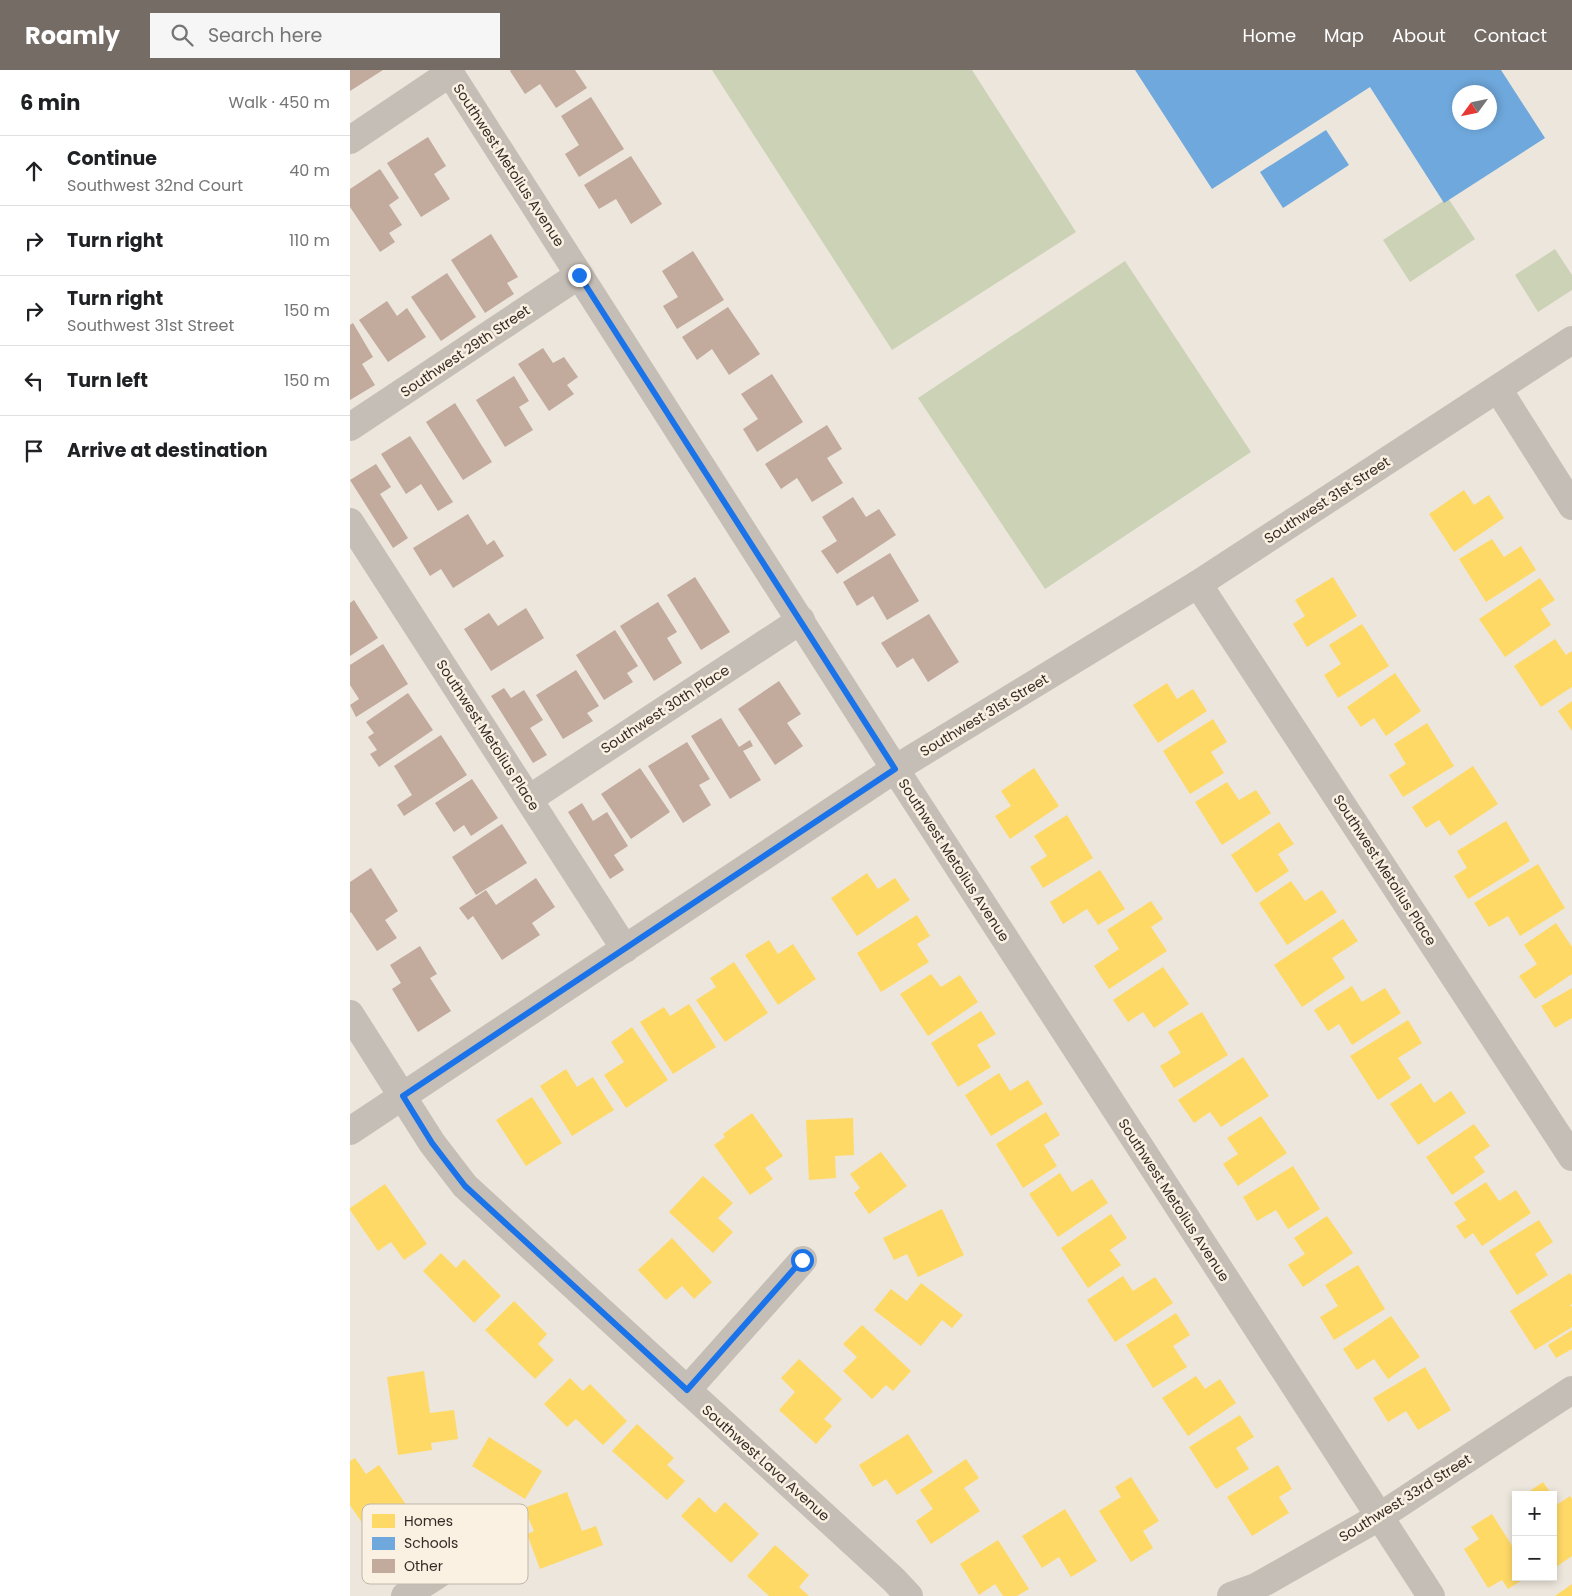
<!DOCTYPE html>
<meta charset="utf-8">
<style>
:root{--surface:#fff;--page:#f6f6f6;--text:#202124;--muted:#757577;--line:#e0e0e0;--accent:#756c65}
body{margin:0;font-family:Poppins,sans-serif;background:var(--page);color:var(--text)}
.controls{position:absolute;right:15px;bottom:15px;display:grid;overflow:hidden;border-radius:0px;box-shadow:0 2px 8px #0003}
.controls button{width:45px;height:45px;display:grid;place-items:center;padding:0;border:0;border-bottom:1px solid var(--line);background:var(--surface);color:var(--text);font:25px sans-serif}
.compass{position:absolute;left:1102px;top:15px;width:45px;height:45px;border-radius:50%;background:var(--surface);box-shadow:0 2px 8px #0003;rotate:237deg}
.stop{position:absolute;width:15px;height:15px;margin:-11px;border:4px solid #1a73e8;border-radius:50%;background:#fff}
.stop.end{background:#1a73e8;border-color:#fff;box-shadow:0 1px 5px #0008}
.list{margin:0;padding:0;list-style:none}
h2{display:flex;justify-content:space-between;align-items:center;height:65px;margin:0;padding:0 20px;font-size:21px}
h2 small{font-size:16px;font-weight:400;color:var(--muted)}
.list li{display:grid;grid-template-columns:32px 1fr auto;gap:15px;align-items:center;box-sizing:border-box;height:70px;padding:0 20px;border-top:1px solid var(--line)}
.list b{display:block;font-size:19px;white-space:nowrap}
.list p{margin:0;font-size:16px;white-space:nowrap;color:var(--muted)}
.list em{font-size:16px;font-style:normal;color:var(--muted)}
.icon{flex:none;width:28px;height:28px;fill:none;stroke:currentColor;stroke-width:2;stroke-linecap:round;stroke-linejoin:round}
.map{position:relative;flex:none;width:1222px;height:1526px;overflow:hidden}
header{display:flex;align-items:center;gap:30px;box-sizing:border-box;height:70px;padding:0 25px;background:var(--accent);color:#fff}
header strong{font-size:24px}
nav{display:flex;gap:28px;margin-inline-start:auto;font-size:18px}
.search{width:350px;height:45px;background:var(--page);display:flex;align-items:center;gap:12px;box-sizing:border-box;padding:0 18px;border-radius:0px;color:var(--muted);font-size:19px}
main{display:flex}
aside{flex:1;background:var(--surface)}
.map>svg:first-child{display:block}
.green{fill:#ccd2b5}
.homes{fill:#ffd966}
.schools{fill:#6fa8dc;fill-rule:evenodd}
.building{fill:#c2aa9d}
.lines{fill:none;stroke-linecap:round;stroke-linejoin:round}
.minor{stroke:#c5beb6;stroke-width:28}
.route{stroke:#1a73e8;stroke-width:6}
.labels{text-anchor:middle;stroke-width:5;stroke-linejoin:round;paint-order:stroke}
.street-label{font-size:14px;fill:#352b25;stroke:#faf1e3}
.key{fill:#faf1e3;stroke:#bfb6aa;stroke-width:1}
.key-label{font-size:14px;fill:#352b25}
</style>
<header>
<strong>Roamly</strong>
<div class="search"><svg class="icon" aria-label="search" viewBox="0 0 24 24"><circle cx="10" cy="10" r="6"/><path d="M15 15l6 6"/></svg>Search here</div>
<nav><a>Home</a><a>Map</a><a>About</a><a>Contact</a></nav>
</header>
<main>
<aside>
<h2>6 min<small>Walk · 450 m</small></h2>
<ul class="list">
<li><svg class="icon" aria-label="ahead" viewBox="0 0 24 24"><path d="M12 20V5M6 11l6-6 6 6"/></svg><div><b>Continue</b><p>Southwest 32nd Court</p></div><em>40 m</em></li>
<li><svg class="icon" aria-label="right" viewBox="0 0 24 24"><path d="M7 20v-9h11M14 6l5 5-5 5"/></svg><div><b>Turn right</b></div><em>110 m</em></li>
<li><svg class="icon" aria-label="right" viewBox="0 0 24 24"><path d="M7 20v-9h11M14 6l5 5-5 5"/></svg><div><b>Turn right</b><p>Southwest 31st Street</p></div><em>150 m</em></li>
<li><svg class="icon" aria-label="left" viewBox="0 0 24 24"><path d="M17 20v-9H6M10 6l-5 5 5 5"/></svg><div><b>Turn left</b></div><em>150 m</em></li>
<li><svg class="icon" aria-label="arrive" viewBox="0 0 24 24"><path d="M6 21V4h12l-3 4 3 4H6"/></svg><div><b>Arrive at destination</b></div></li>
</ul>
</aside>
<div class="map">
<svg width="1222" height="1526" viewBox="0 0 1222 1526">
<rect width="100%" height="100%" fill="#ede6dc"/>
<g class="green">
<polygon points="362,0 622,0 726,162 542,280"/>
<polygon points="1098,128 1125,169 1060,212 1033,170"/>
<polygon points="1205,179 1222,205 1222,220 1188,242 1165,205"/>
<polygon points="775,191 901,382 695,519 568,328"/>
</g>
<g class="homes">
<polygon points="1114,420 1124,435 1139,425 1154,448 1104,482 1079,444"/>
<polygon points="1142,469 1154,487 1171,476 1186,500 1136,532 1109,489"/>
<polygon points="983,507 1007,546 957,577 943,554 955,546 945,530"/>
<polygon points="1190,508 1205,530 1191,539 1201,555 1155,587 1129,549"/>
<polygon points="1012,554 1039,596 988,628 974,605 991,594 979,575"/>
<polygon points="1205,569 1216,585 1222,581 1222,617 1191,637 1164,596"/>
<polygon points="1045,603 1071,641 1036,666 1024,648 1011,657 997,637"/>
<polygon points="817,613 827,629 843,619 857,641 808,673 783,635"/>
<polygon points="1222,631 1222,661 1208,641"/>
<polygon points="863,649 877,672 861,682 874,703 840,724 813,681"/>
<polygon points="1077,653 1104,696 1053,727 1039,705 1056,694 1044,674"/>
<polygon points="1123,696 1148,734 1100,766 1089,750 1076,758 1062,737"/>
<polygon points="684,698 709,736 660,769 645,746 661,736 651,721"/>
<polygon points="877,712 889,730 906,720 921,743 872,775 845,732"/>
<polygon points="717,745 743,788 693,818 680,797 697,786 684,766"/>
<polygon points="1156,751 1180,791 1118,829 1104,806 1117,798 1107,781"/>
<polygon points="929,752 944,774 928,784 939,801 906,823 881,785"/>
<polygon points="1188,794 1215,838 1170,866 1158,846 1139,857 1124,833"/>
<polygon points="750,800 775,839 748,855 737,839 713,854 700,832"/>
<polygon points="517,803 528,819 545,808 560,830 507,866 481,828"/>
<polygon points="941,811 955,831 972,820 987,842 937,875 909,833"/>
<polygon points="801,831 813,849 801,857 817,881 759,919 744,896 769,879 757,860"/>
<polygon points="567,845 580,866 567,874 579,892 531,922 507,883"/>
<polygon points="993,849 1008,871 982,888 995,908 952,937 924,895"/>
<polygon points="1206,853 1222,877 1222,904 1185,929 1169,906 1187,894 1174,875"/>
<polygon points="419,870 428,884 443,874 466,909 428,935 395,885"/>
<polygon points="384,892 418,943 375,972 346,930 366,917 360,908"/>
<polygon points="813,897 839,934 804,958 793,942 778,952 763,930"/>
<polygon points="581,904 591,917 610,905 628,932 578,966 550,924"/>
<polygon points="1002,916 1012,932 1035,918 1051,943 1002,975 989,954 978,961 964,940"/>
<polygon points="1222,918 1222,948 1205,958 1191,936"/>
<polygon points="339,934 366,977 323,1004 290,952 314,937 320,946"/>
<polygon points="631,941 646,964 627,975 641,997 608,1017 581,973"/>
<polygon points="852,942 878,985 824,1018 810,996 831,983 818,962"/>
<polygon points="1058,950 1072,973 1048,988 1061,1008 1028,1030 1000,986"/>
<polygon points="282,957 318,1010 276,1038 254,1005 274,992 261,972"/>
<polygon points="893,987 919,1026 871,1057 860,1042 844,1053 828,1030"/>
<polygon points="216,999 227,1017 243,1007 264,1040 222,1066 190,1016"/>
<polygon points="649,1003 660,1021 678,1010 693,1034 641,1066 615,1025"/>
<polygon points="1071,1013 1084,1033 1101,1021 1116,1043 1068,1075 1040,1034"/>
<polygon points="182,1027 212,1073 176,1096 146,1050"/>
<polygon points="696,1042 710,1065 694,1075 707,1096 673,1118 646,1074"/>
<polygon points="402,1043 433,1086 415,1098 423,1109 400,1125 364,1075 375,1067 373,1064"/>
<polygon points="911,1046 937,1083 888,1116 873,1094 888,1084 877,1068"/>
<polygon points="503,1048 504,1085 485,1086 486,1108 459,1110 456,1050"/>
<polygon points="1124,1054 1140,1076 1124,1087 1135,1102 1102,1125 1076,1087"/>
<polygon points="531,1082 557,1116 519,1144 504,1123 510,1118 500,1104"/>
<polygon points="943,1096 970,1139 938,1159 926,1140 907,1151 893,1127"/>
<polygon points="710,1103 722,1122 742,1109 758,1133 708,1167 679,1124"/>
<polygon points="353,1106 383,1133 368,1148 383,1162 363,1183 319,1142"/>
<polygon points="1136,1112 1149,1131 1166,1120 1181,1143 1132,1176 1123,1163 1115,1169 1106,1156 1116,1150 1104,1133"/>
<polygon points="35,1114 77,1174 54,1190 41,1172 28,1181 0,1140 0,1138"/>
<polygon points="592,1139 614,1185 568,1207 557,1184 544,1190 533,1168"/>
<polygon points="761,1144 777,1168 760,1180 771,1195 738,1218 711,1178"/>
<polygon points="977,1146 1003,1183 953,1217 938,1195 955,1184 944,1168"/>
<polygon points="1189,1150 1203,1172 1185,1184 1198,1205 1167,1225 1139,1181"/>
<polygon points="322,1168 362,1212 344,1229 332,1216 316,1230 288,1200"/>
<polygon points="91,1183 106,1198 114,1189 151,1226 124,1253 73,1201"/>
<polygon points="1008,1195 1035,1239 984,1270 970,1247 988,1236 975,1215"/>
<polygon points="1220,1203 1222,1206 1222,1234 1220,1235 1222,1237 1222,1257 1185,1280 1160,1241"/>
<polygon points="773,1206 783,1221 805,1207 823,1233 765,1272 737,1230"/>
<polygon points="571,1213 613,1245 602,1258 592,1250 571,1276 524,1240 541,1219 557,1231"/>
<polygon points="164,1231 197,1264 188,1274 204,1290 185,1309 135,1260"/>
<polygon points="826,1243 840,1265 823,1276 837,1297 803,1318 776,1275"/>
<polygon points="1041,1246 1070,1287 1038,1309 1024,1289 1007,1300 993,1279"/>
<polygon points="512,1255 561,1301 543,1321 536,1315 522,1329 493,1301 507,1287 493,1274"/>
<polygon points="1222,1260 1222,1279 1206,1288 1198,1275"/>
<polygon points="449,1289 492,1329 474,1349 482,1356 466,1374 429,1340 445,1322 431,1308"/>
<polygon points="1075,1297 1101,1340 1068,1360 1056,1341 1038,1352 1023,1328"/>
<polygon points="74,1301 80,1343 104,1340 108,1369 81,1373 82,1380 48,1385 37,1307"/>
<polygon points="846,1306 855,1319 870,1309 886,1333 838,1366 812,1328"/>
<polygon points="220,1308 233,1321 240,1314 277,1351 253,1375 226,1349 217,1357 194,1334"/>
<polygon points="890,1345 904,1367 886,1378 899,1399 866,1419 839,1377"/>
<polygon points="287,1354 324,1388 317,1395 335,1411 317,1430 262,1381"/>
<polygon points="558,1364 583,1402 547,1425 536,1409 523,1417 509,1395"/>
<polygon points="139,1367 192,1401 175,1429 122,1396"/>
<polygon points="5,1388 16,1404 29,1395 59,1439 38,1453 34,1448 17,1460 0,1435 0,1391"/>
<polygon points="616,1389 629,1408 614,1418 630,1441 581,1474 566,1451 583,1439 570,1420"/>
<polygon points="928,1395 942,1419 929,1427 939,1443 902,1466 877,1427"/>
<polygon points="781,1407 809,1451 793,1461 803,1478 781,1492 749,1441 771,1427 765,1417"/>
<polygon points="1193,1412 1202,1425 1174,1425"/>
<polygon points="217,1422 232,1461 246,1456 253,1475 190,1499 177,1464 184,1461 174,1438"/>
<polygon points="1220,1426 1222,1429 1222,1486 1206,1497 1203,1493 1203,1427 1208,1434"/>
<polygon points="349,1427 365,1443 375,1432 409,1464 381,1493 331,1446"/>
<polygon points="715,1439 747,1491 721,1507 709,1487 692,1498 672,1466"/>
<polygon points="1142,1444 1166,1482 1166,1507 1177,1507 1158,1519 1152,1510 1138,1518 1114,1479 1129,1469 1121,1457"/>
<polygon points="648,1470 679,1519 667,1526 653,1526 645,1514 629,1525 610,1494"/>
<polygon points="425,1475 459,1505 449,1517 459,1526 419,1526 397,1506"/>
<polygon points="1222,1514 1222,1526 1205,1526"/>
</g>
<g class="schools">
<path d="M785,0H1151L1195,68L1094,133L1020,17L862,119ZM1110,22H1140V52H1110Z"/>
<polygon points="976,60 999,95 933,138 910,102"/>
</g>
<g class="building">
<polygon points="0,0 33,0 0,21"/>
<polygon points="161,0 225,0 237,18 206,38 190,14 175,24 160,1"/>
<polygon points="241,27 274,79 229,107 215,84 229,75 211,46"/>
<polygon points="78,67 96,96 84,104 100,129 71,147 37,93"/>
<polygon points="281,86 312,134 281,154 266,129 249,139 234,115"/>
<polygon points="30,99 49,128 39,135 52,155 39,163 45,172 30,182 0,137 0,119"/>
<polygon points="141,164 168,207 157,213 164,224 135,243 101,190"/>
<polygon points="343,181 374,230 327,259 313,236 328,227 312,201"/>
<polygon points="97,203 126,247 91,271 61,227"/>
<polygon points="37,231 47,246 57,238 76,267 38,292 9,250"/>
<polygon points="378,237 410,284 379,305 362,279 347,290 332,267"/>
<polygon points="3,253 23,287 12,294 25,315 0,330 0,255"/>
<polygon points="193,278 203,293 214,287 228,307 217,315 224,324 199,341 168,294"/>
<polygon points="422,304 453,352 407,382 393,359 408,349 391,324"/>
<polygon points="164,306 179,331 169,337 183,360 155,377 126,330"/>
<polygon points="105,333 142,392 113,410 76,352"/>
<polygon points="477,355 492,379 477,388 493,413 462,432 447,408 431,419 415,394"/>
<polygon points="60,366 103,432 88,441 71,414 56,424 31,384"/>
<polygon points="26,394 41,417 30,424 58,468 43,478 0,410"/>
<polygon points="503,427 516,447 529,439 546,465 487,504 471,481 487,471 472,447"/>
<polygon points="118,444 137,475 144,470 154,486 103,518 91,499 80,506 63,478"/>
<polygon points="540,483 569,531 537,550 523,526 507,536 493,512"/>
<polygon points="345,507 380,562 351,580 317,525"/>
<polygon points="4,530 28,568 0,586 0,533"/>
<polygon points="308,532 327,562 317,568 332,593 304,611 270,556"/>
<polygon points="176,538 194,568 141,601 114,559 139,543 148,556"/>
<polygon points="579,544 609,592 578,612 563,588 547,598 531,573"/>
<polygon points="265,560 288,596 277,603 283,612 254,630 226,585"/>
<polygon points="33,574 58,614 6,647 0,635 9,629 0,615 0,595"/>
<polygon points="226,600 249,636 237,643 243,651 213,669 186,625"/>
<polygon points="429,611 451,644 437,653 453,676 425,695 388,639"/>
<polygon points="154,618 161,628 174,620 193,650 180,658 197,685 183,693 141,626"/>
<polygon points="58,623 83,660 29,697 20,684 27,680 18,667 24,663 16,652"/>
<polygon points="371,648 389,677 400,670 403,676 393,681 411,710 380,729 341,666"/>
<polygon points="91,665 117,705 54,746 47,735 62,725 44,696"/>
<polygon points="337,672 360,709 349,715 361,735 333,753 298,696"/>
<polygon points="290,698 320,742 281,769 251,724"/>
<polygon points="122,709 148,748 121,766 114,755 104,762 85,733"/>
<polygon points="232,733 243,751 257,742 278,776 264,785 274,800 260,809 218,742"/>
<polygon points="152,754 177,793 126,825 102,787"/>
<polygon points="21,798 48,841 35,850 47,868 27,881 1,842 0,843 0,812"/>
<polygon points="186,808 205,837 182,853 190,865 152,890 123,846 118,850 109,838 136,820 146,835"/>
<polygon points="70,876 87,904 80,908 101,941 68,962 42,919 51,913 40,895"/>
</g>
<g class="lines">
<g class="minor">
<polyline points="98,0 545,699 1081,1526"/>
<polyline points="0,70 100,3"/>
<polyline points="1148,319 1222,436"/>
<polyline points="0,357 229,205"/>
<polyline points="0,452 275,879"/>
<polyline points="848,514 1222,1087"/>
<polyline points="179,729 451,550"/>
<polyline points="0,944 82,1073 115,1116 544,1510 559,1526"/>
<polyline points="0,1061 545,699 848,514 1222,270"/>
<polyline points="337,1320 453,1190"/>
<polyline points="55,1526 98,1498"/>
<polyline points="881,1526 906,1517 1029,1447 1222,1320"/>
</g>
</g>
<g class="lines">
<polyline class="route" points="229,205 545,699 53,1026 82,1073 115,1116 337,1320 452,1190"/>
</g>
<g class="labels">
<g class="street-label">
<text transform="translate(159 95) rotate(57)" y="5">Southwest Metolius Avenue</text>
<text transform="translate(115 281) rotate(-34)" y="5">Southwest 29th Street</text>
<text transform="translate(977 430) rotate(-33)" y="5">Southwest 31st Street</text>
<text transform="translate(315 639) rotate(-33)" y="5">Southwest 30th Place</text>
<text transform="translate(634 645) rotate(-31)" y="5">Southwest 31st Street</text>
<text transform="translate(138 665) rotate(57)" y="5">Southwest Metolius Place</text>
<text transform="translate(604 790) rotate(57)" y="5">Southwest Metolius Avenue</text>
<text transform="translate(1035 800) rotate(57)" y="5">Southwest Metolius Place</text>
<text transform="translate(824 1130) rotate(57)" y="5">Southwest Metolius Avenue</text>
<text transform="translate(416 1393) rotate(42)" y="5">Southwest Lava Avenue</text>
<text transform="translate(1055 1428) rotate(-32)" y="5">Southwest 33rd Street</text>
</g>
</g>
<rect x="12" y="1434" width="166" height="80" rx="8" class="key"/>
<rect x="22" y="1444" width="23" height="14" fill="#ffd966"/>
<rect x="22" y="1467" width="23" height="13" fill="#6fa8dc"/>
<rect x="22" y="1489" width="23" height="14" fill="#c2aa9d"/>
<g class="key-label">
<text x="54" y="1456">Homes</text>
<text x="54" y="1478">Schools</text>
<text x="54" y="1501">Other</text>
</g>
</svg>
<div class="controls">
<button>+</button>
<button>−</button>
</div>
<svg class="compass" viewBox="-18 -18 36 36"><path d="M0-13l5 13h-10z" fill="#e53935"/><path d="M0 13l5-13h-10z" fill="#757577"/></svg>
<div class="stop" style="left:452px;top:1190px"></div>
<div class="stop end" style="left:229px;top:205px"></div>
</div>
</main>
